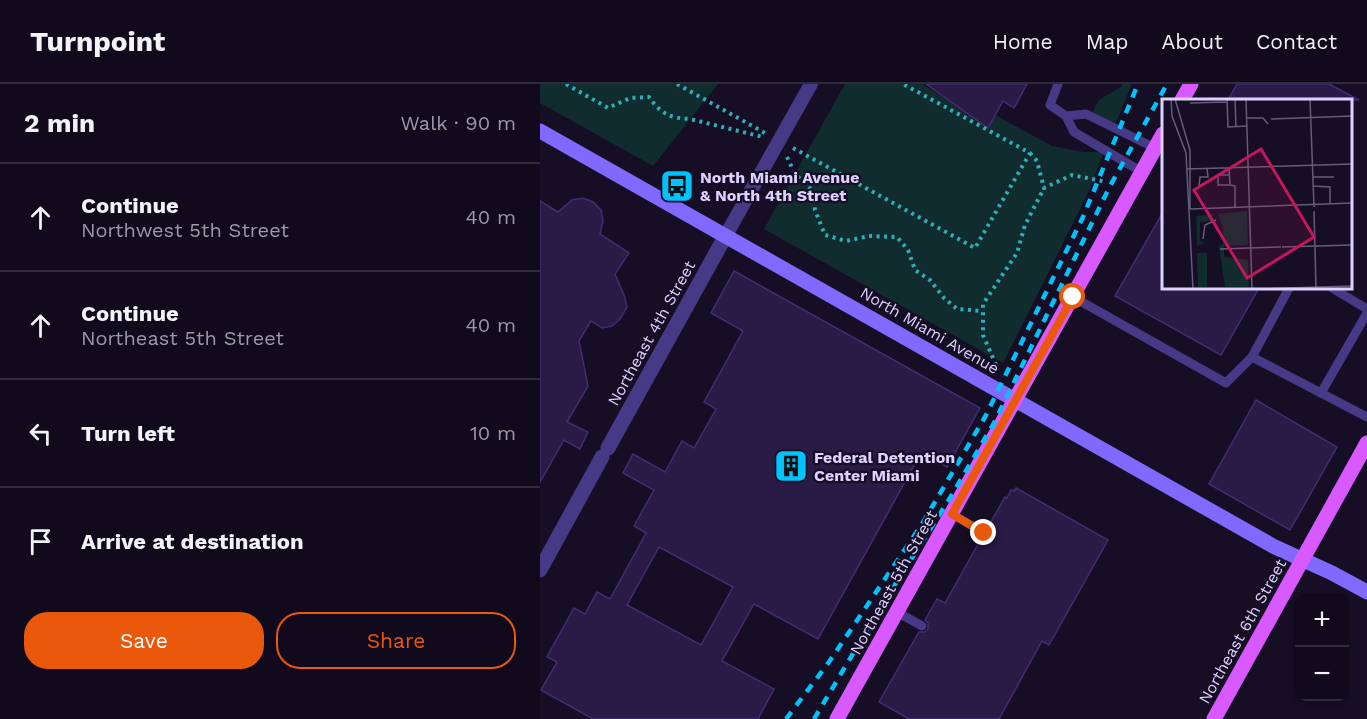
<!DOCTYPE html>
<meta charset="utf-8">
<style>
:root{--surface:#100a1c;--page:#191325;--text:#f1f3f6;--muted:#9c9aa3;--line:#302b3b;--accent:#ea580c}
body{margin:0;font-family:"Work Sans",sans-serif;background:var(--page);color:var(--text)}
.controls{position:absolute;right:18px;bottom:18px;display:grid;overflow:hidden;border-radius:12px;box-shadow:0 2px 4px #0004}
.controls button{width:54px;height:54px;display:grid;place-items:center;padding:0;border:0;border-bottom:2px solid var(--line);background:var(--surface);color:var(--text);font:30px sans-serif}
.stop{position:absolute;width:18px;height:18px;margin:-14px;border:4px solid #ea580c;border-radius:50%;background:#fff}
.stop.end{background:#ea580c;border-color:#fff;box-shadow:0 2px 6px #0008}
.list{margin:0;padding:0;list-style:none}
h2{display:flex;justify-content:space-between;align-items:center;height:78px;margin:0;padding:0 24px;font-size:26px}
h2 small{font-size:20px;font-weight:400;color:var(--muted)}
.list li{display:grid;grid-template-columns:39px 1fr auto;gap:18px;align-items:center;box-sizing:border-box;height:108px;padding:0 24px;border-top:2px solid var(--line)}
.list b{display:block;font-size:22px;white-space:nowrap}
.list p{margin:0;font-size:20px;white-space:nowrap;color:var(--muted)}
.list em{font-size:20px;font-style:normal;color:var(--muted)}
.actions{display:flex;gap:12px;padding:18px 24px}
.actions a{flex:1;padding:14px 0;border:2px solid var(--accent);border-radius:24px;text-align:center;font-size:21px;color:var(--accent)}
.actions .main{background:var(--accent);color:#fff}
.icon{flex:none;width:33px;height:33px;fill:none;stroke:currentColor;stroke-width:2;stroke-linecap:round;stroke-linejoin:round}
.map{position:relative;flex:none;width:827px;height:635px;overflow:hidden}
header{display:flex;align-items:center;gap:36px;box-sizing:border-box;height:84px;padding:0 30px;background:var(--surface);border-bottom:2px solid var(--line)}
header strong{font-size:28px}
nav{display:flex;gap:33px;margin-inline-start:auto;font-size:21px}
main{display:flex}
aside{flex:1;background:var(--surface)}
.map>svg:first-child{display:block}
.green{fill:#112c2f}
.building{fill:#291a46;stroke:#432c73;stroke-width:1.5;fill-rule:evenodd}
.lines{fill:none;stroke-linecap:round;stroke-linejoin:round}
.path{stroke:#2daeb8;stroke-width:4;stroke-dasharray:3 4.5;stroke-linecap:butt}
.service{stroke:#463985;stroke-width:9}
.pedestrian{stroke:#463985;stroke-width:14}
.minor{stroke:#463985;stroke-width:15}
.secondary{stroke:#8169ff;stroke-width:15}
.primary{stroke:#d759ff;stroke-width:15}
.rail{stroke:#00c3fd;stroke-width:4.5;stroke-dasharray:9 8;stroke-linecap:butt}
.route{stroke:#ea580c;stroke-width:8}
.labels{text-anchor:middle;stroke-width:4.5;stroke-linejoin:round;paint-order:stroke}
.poi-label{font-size:16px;font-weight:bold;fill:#ddd2ff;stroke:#150e25;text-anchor:start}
.street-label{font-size:16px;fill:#ddd2ff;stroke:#150e25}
.inset-road{fill:none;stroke:#655c7c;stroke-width:1.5}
.view{fill:#c2185b;fill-opacity:0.15;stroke:#c2185b;stroke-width:3}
.inset-edge{fill:none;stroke:#ddd2ff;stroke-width:3}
</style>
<header>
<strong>Turnpoint</strong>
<nav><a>Home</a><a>Map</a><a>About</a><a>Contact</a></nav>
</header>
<main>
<aside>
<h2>2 min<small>Walk · 90 m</small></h2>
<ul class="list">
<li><svg class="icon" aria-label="ahead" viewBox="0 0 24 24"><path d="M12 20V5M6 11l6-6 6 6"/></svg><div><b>Continue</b><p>Northwest 5th Street</p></div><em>40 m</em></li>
<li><svg class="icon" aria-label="ahead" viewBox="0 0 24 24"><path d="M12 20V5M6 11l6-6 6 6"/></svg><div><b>Continue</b><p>Northeast 5th Street</p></div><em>40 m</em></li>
<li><svg class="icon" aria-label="left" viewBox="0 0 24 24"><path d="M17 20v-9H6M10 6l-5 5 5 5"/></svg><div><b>Turn left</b></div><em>10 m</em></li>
<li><svg class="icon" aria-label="arrive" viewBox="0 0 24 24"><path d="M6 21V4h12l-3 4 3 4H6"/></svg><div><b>Arrive at destination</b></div></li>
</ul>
<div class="actions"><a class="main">Save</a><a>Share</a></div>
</aside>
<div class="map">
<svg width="827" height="635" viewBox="0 0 827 635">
<rect width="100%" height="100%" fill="#150e25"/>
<g class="green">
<polygon points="0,0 178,0 113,82 0,19"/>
<polygon points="305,0 382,0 425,27 447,44 455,31 512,62 543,68 564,68 550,105 463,279 224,145"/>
<polygon points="581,0 592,0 574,43 561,38 553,27 559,16 582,2"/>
</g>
<g class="building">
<polygon points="386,0 487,0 474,24 463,17 448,44"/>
<polygon points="697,0 789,0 819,16 688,16"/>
<polygon points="43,114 53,118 61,126 63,137 60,150 89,169 75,190 84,211 87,223 80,235 72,242 62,244 51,237 39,257 48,302 27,338 48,348 40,365 24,356 0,398 0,117 18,128 32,116"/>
<polygon points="623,128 623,204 719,204 681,271 575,212"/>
<path d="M194,187L440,324L407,383L381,369L278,555L214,520L182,577L234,605L218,635H53L1,606L17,578L7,573L34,524L45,530L57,508L70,515L106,449L94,442L114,406L83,389L93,370L125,388L142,357L154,364L176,325L164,318L203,247L171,229ZM119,463L193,503L161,561L87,521Z"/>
<polygon points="716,316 797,363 750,446 669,400"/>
<polygon points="476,404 568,456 509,561 502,557 459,635 369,635 339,618 379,548 385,548 388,545 388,539 385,536 397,515 405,519 441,455 447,455 450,452 450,446 448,443 465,413 467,414 471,406 474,407"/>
</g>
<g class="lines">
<g class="path">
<path d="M26,0L68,24L90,14L109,13C121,30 130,34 150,35L223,53"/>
<polyline points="137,0 225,49"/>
<polyline points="253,64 435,164 490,69 363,0"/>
<polyline points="490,69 497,77 504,104 532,91 567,98"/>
<polyline points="247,73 255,90 273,107 275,126 285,151 306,157 329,152 357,153 368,166 375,186 390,196 404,214 417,225 442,227"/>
<polyline points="456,281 443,251 443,220 477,169 485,141 504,104"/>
</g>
<g class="service">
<polyline points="518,0 510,21 526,32 534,48 602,88"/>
<polyline points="526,32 546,30 615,64"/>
<polyline points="749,204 712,273 827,333"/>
<polyline points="792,204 827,225"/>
<polyline points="533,213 686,299 712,273"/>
<polyline points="781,309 827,229"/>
<polyline points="412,430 444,449"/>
<polyline points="357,528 382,542"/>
</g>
<polyline class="pedestrian" points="186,151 271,0"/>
<g class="minor">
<polyline points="68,364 186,151"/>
<polyline points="0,486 62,373"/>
</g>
<polyline class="secondary" points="0,47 733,462 792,489 827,508"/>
<g class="primary">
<polyline points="642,16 651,0"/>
<polyline points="297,635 623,50"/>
<polyline points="674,635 827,359"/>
</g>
<g class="rail">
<polyline points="246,635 289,578 382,440 445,333 543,133 598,0"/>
<polyline points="274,635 342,521 410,414 454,339 570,102 627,0"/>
</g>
</g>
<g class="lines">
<polyline class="route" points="444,449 412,430 533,213"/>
</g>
<defs>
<symbol id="bus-square" viewBox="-11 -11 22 22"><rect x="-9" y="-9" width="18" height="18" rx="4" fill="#00c3fd" stroke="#150e25"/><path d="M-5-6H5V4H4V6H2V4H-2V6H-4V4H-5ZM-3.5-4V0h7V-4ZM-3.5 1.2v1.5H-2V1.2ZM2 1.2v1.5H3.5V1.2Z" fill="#111"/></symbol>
<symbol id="building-square" viewBox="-11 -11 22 22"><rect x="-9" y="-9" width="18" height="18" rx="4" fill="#00c3fd" stroke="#150e25"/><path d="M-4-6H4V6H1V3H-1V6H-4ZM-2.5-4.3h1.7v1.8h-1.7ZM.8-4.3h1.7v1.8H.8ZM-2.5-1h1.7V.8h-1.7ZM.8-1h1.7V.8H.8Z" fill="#111"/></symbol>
</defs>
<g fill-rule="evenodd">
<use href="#bus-square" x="118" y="83" width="38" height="38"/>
<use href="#building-square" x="232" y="363" width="38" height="38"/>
</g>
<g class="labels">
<g class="poi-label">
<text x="160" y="99">North Miami Avenue<tspan x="160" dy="18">&amp; North 4th Street</tspan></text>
<text x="274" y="379">Federal Detention<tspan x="274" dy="18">Center Miami</tspan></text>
</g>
<g class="street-label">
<text transform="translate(390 246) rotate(30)" y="6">North Miami Avenue</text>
<text transform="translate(111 249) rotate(-61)" y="6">Northeast 4th Street</text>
<text transform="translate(353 498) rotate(-61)" y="6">Northeast 5th Street</text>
<text transform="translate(702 547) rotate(-61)" y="6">Northeast 6th Street</text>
</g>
</g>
<g transform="translate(622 15)">
<rect width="190" height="190" fill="#150e25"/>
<path d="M85,112L86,146L62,147V158L86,161L87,188H63L57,147L61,145V129L56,115ZM52,115L47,122L38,123V142L44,144L35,147L34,117ZM35,154H45V188L36,189Z" fill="#112c2f"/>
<path class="inset-road" d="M9,0L10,17L24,54L31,190M13,0L28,51V110M65,0L66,28L85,27M73,0L74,28M84,0L90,190M148,0L152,108M28,4L65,3M85,19H101L106,25M109,20L191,17M67,68L68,86H56V76H67M25,70L191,65M151,78H172M68,86L73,87V109M37,87L38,78H46L45,69M151,87L168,88V105M28,110L191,104M152,112L154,190M41,140L43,126L54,121M120,148L191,146M58,150L119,148M90,190L191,187"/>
<path class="view" d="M99,50L152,138L85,179L32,91Z"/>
<rect width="190" height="190" class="inset-edge"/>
</g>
</svg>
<div class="controls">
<button>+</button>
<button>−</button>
</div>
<div class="stop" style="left:533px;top:213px"></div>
<div class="stop end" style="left:444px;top:449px"></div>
</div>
</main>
